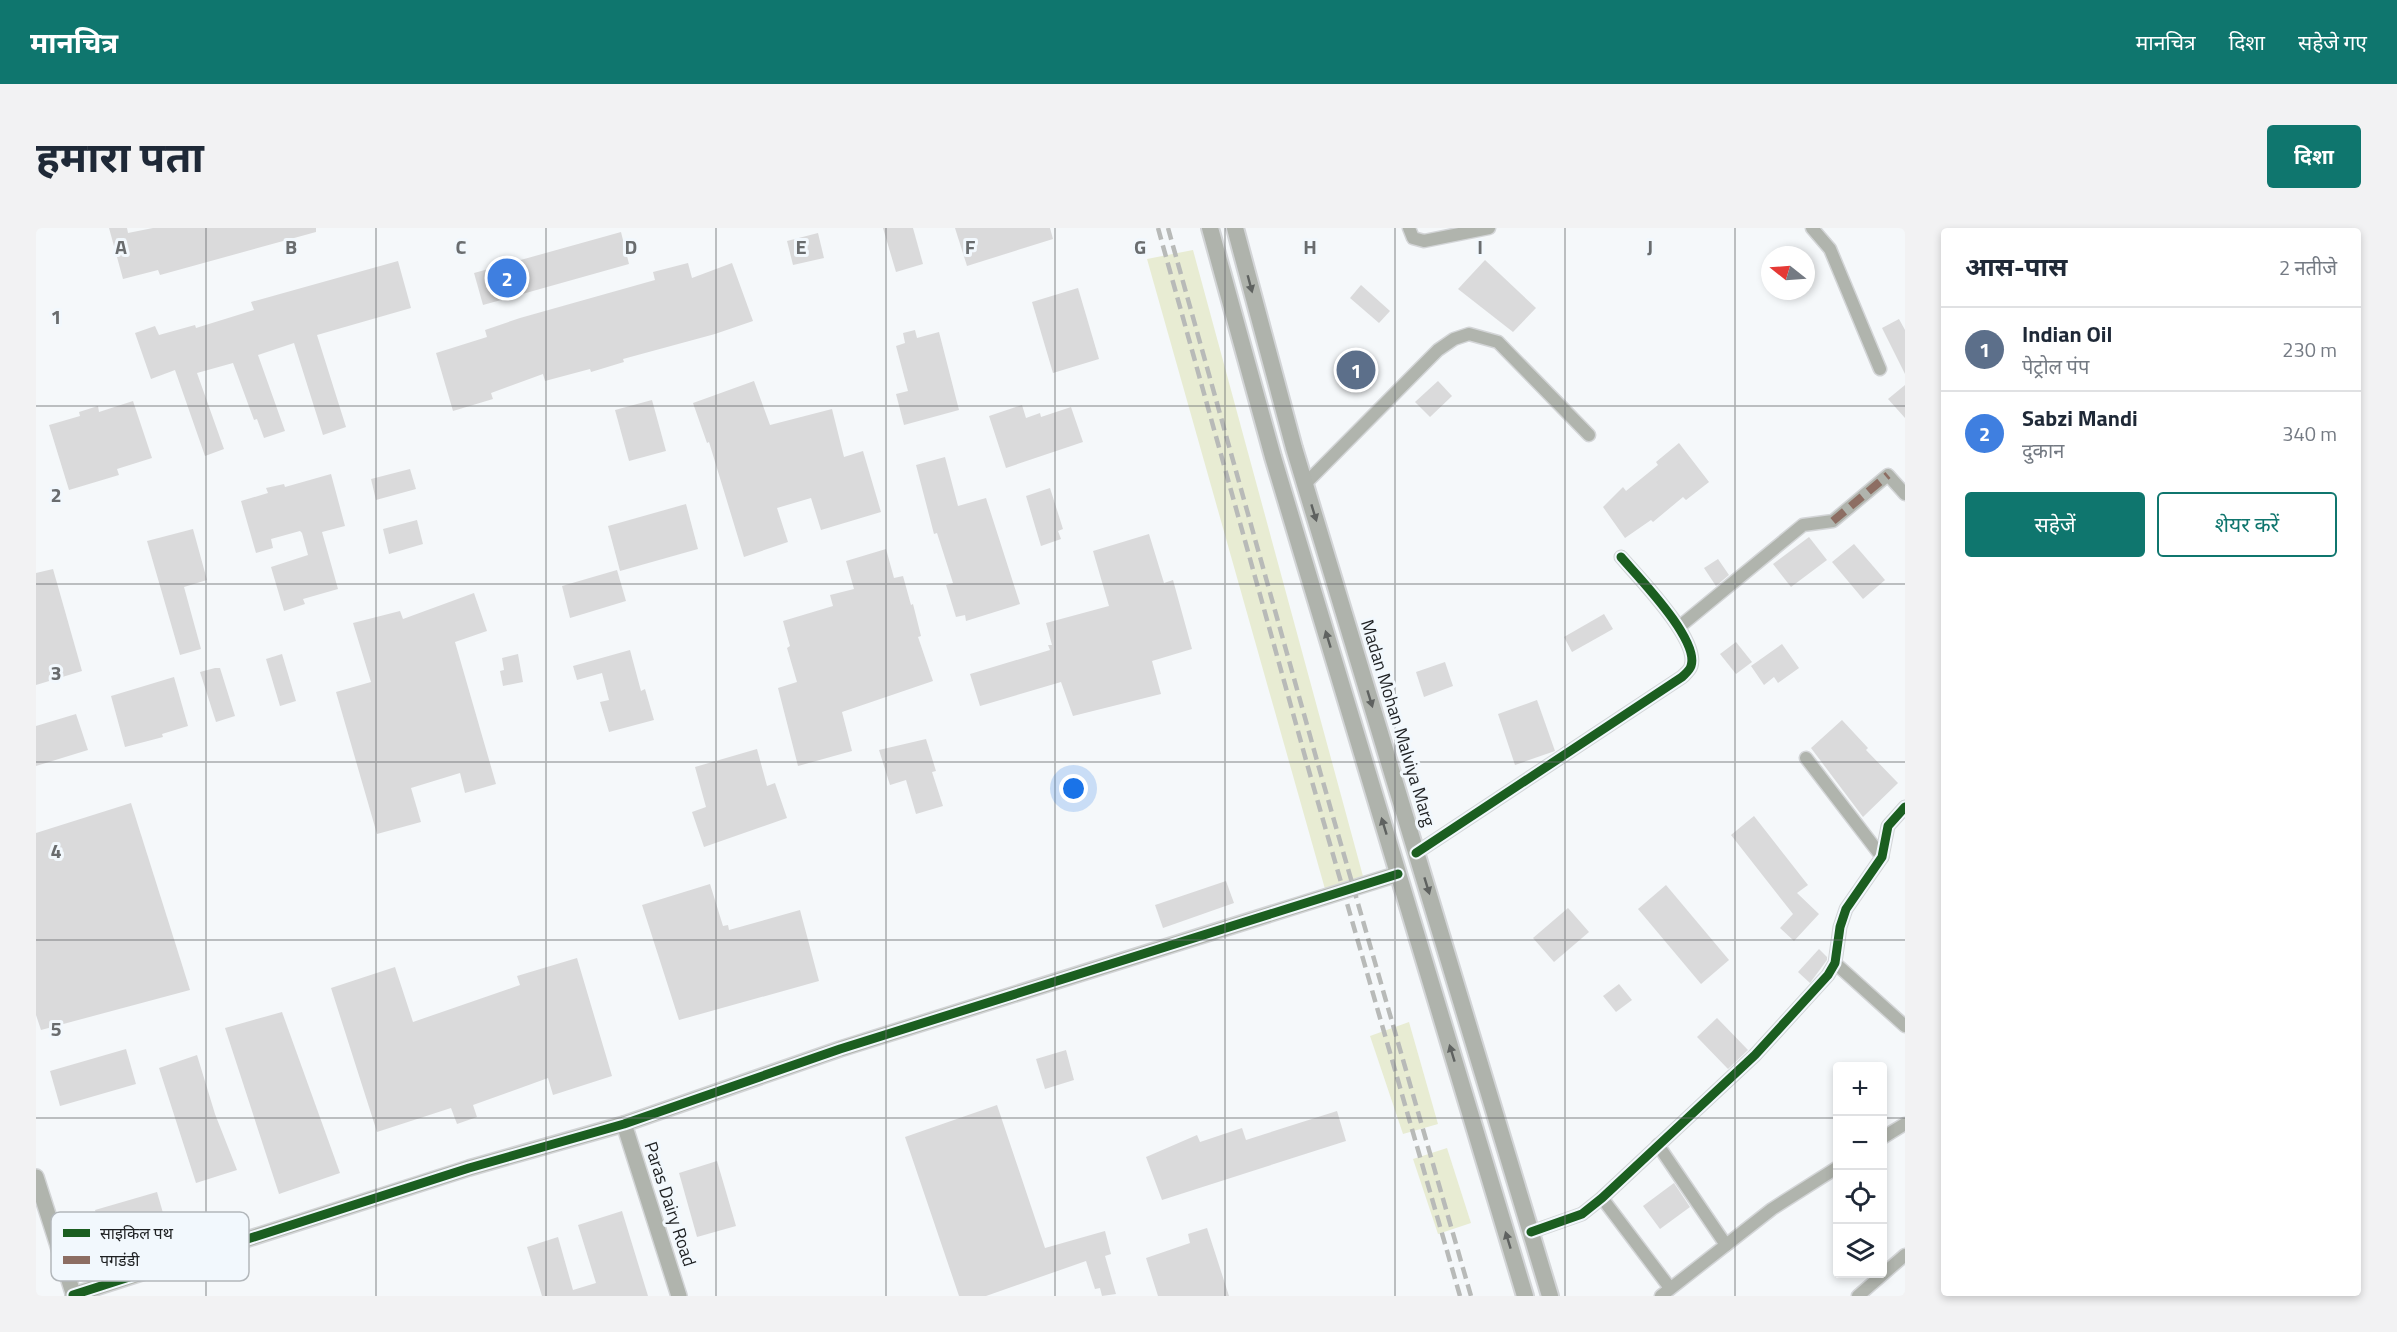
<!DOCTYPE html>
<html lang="hi">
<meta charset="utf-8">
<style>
:root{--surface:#fff;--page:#f2f2f3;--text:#1f2937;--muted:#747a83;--line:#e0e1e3;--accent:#0f766e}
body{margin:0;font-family:"Titillium Web","Noto Sans Devanagari",sans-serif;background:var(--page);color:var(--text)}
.controls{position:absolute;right:18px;bottom:18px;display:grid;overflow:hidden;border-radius:6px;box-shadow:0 3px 9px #0003}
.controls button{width:54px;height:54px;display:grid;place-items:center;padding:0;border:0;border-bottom:2px solid var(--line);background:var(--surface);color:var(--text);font:30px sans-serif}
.compass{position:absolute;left:1725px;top:18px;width:54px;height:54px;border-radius:50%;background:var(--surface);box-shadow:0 3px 9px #0003;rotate:287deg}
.you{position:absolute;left:1038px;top:561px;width:21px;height:21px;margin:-15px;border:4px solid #fff;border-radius:50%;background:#1a73e8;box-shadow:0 0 0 9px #1a73e833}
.badge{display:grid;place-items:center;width:39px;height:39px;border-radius:50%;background:var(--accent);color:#fff;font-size:20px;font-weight:700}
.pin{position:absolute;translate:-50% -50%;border:3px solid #fff;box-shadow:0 2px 6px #0006}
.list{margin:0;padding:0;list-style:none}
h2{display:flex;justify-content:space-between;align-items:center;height:78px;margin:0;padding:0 24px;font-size:26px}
h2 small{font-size:20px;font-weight:400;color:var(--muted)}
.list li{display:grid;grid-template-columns:39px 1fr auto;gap:18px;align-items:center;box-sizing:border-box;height:84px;padding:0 24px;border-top:2px solid var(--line)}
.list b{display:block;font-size:22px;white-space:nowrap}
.list p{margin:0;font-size:20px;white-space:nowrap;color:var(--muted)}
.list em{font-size:20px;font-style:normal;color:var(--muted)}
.actions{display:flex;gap:12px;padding:18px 24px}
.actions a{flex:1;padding:14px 0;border:2px solid var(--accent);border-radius:6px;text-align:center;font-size:21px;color:var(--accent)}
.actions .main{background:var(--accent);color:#fff}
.icon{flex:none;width:33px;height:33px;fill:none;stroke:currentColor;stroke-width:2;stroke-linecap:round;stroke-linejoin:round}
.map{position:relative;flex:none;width:1869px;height:1068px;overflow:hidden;border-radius:6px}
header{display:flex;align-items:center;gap:36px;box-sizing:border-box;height:84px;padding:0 30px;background:var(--accent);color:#fff}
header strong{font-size:28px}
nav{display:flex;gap:33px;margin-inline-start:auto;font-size:21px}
.intro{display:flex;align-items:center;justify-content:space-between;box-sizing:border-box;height:144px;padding:0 36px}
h1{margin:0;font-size:42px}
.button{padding:15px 27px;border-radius:6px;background:var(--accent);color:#fff;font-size:21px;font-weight:700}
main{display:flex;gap:36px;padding:0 36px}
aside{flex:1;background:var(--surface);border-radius:6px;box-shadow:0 3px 9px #0003}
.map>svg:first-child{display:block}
.green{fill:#e8ecd3}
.building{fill:#dadadb}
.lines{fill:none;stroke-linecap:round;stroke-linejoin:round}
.minor-casing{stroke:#d3d5d7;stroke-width:15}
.tertiary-casing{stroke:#d3d5d7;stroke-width:18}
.secondary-casing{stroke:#d3d5d7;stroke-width:20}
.minor{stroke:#b0b4ad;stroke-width:12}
.tertiary{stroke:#b0b4ad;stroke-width:15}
.secondary{stroke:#afb3ac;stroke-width:16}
.rail{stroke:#b8bab8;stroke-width:4.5;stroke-dasharray:12 6;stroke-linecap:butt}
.quiet{stroke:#8d6e63;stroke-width:8;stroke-dasharray:15 8;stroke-linecap:butt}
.cycleway-casing{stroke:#f2f8fd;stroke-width:13}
.cycleway{stroke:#1b5e20;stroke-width:9}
.oneway{fill:#5f6260}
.grid{fill:none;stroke:#696c6e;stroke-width:1.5;stroke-opacity:0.55}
.labels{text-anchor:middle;stroke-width:6;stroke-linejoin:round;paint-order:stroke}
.street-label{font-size:18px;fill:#1e2022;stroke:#f2f8fd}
.key{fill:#f2f8fd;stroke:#b2b7bb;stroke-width:1.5}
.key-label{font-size:16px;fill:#1e2022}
.grid-label{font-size:20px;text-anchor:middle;font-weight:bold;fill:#696c6e;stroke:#f2f8fd;stroke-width:6;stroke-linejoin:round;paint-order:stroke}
</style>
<header>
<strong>मानचित्र</strong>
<nav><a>मानचित्र</a><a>दिशा</a><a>सहेजे गए</a></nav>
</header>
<div class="intro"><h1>हमारा पता</h1><a class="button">दिशा</a></div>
<main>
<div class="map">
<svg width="1869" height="1068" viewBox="0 0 1869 1068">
<rect width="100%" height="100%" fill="#f5f8fa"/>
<g class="green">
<polygon points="1157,22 1328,652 1289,661 1111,31"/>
<polygon points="1373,794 1402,896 1367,906 1334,808"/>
<polygon points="1411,920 1435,995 1402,1006 1377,931"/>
</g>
<g class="building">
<polygon points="73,0 91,0 92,5 117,0 280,0 280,4 124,47 122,42 87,51"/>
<polygon points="847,0 877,0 887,36 860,44"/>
<polygon points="919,0 1014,0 1017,11 931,38"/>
<polygon points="585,4 593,36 447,77 438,45"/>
<polygon points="782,5 788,30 757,37 751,13"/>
<polygon points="1449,32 1500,80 1477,104 1422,61"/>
<polygon points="362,33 375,80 281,107 310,199 287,207 258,115 222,127 249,203 228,210 221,191 218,192 197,135 161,145 188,221 169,228 139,142 115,151 99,105 119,98 123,107 159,97 160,100 218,82 215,74"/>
<polygon points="652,35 656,50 696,35 717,93 679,106 587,131 588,134 555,144 554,141 509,153 507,146 455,165 457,171 417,183 400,125 451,109 449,102 484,90 619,52 617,44"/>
<polygon points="1325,57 1354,83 1343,95 1314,70"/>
<polygon points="1042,60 1063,131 1017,145 996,74"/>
<polygon points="1863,91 1869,102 1869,146 1846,100"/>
<polygon points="879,102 881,110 903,104 923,182 868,197 860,166 872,163 860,118 869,115 867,105"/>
<polygon points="718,153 734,197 796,181 808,229 827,223 845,284 785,302 775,270 741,280 752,314 708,329 673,214 671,215 657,175"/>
<polygon points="1402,153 1416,168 1394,189 1379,174"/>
<polygon points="1869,157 1869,190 1852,171"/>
<polygon points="616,172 630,223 593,233 579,182"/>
<polygon points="97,173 116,230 81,241 83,247 33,262 13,197 44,188 43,184 62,178 63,184"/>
<polygon points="986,177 990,190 1004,185 1005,189 1035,179 1047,214 970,240 953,188"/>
<polygon points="1643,215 1673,254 1650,272 1647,269 1617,294 1615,292 1589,310 1567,279 1587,259 1590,263 1622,237 1620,234"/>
<polygon points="909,229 922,278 950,270 984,376 930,393 929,387 920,389 910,357 917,355 901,305 898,306 880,237"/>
<polygon points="374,241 380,261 340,272 335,251"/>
<polygon points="295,246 309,298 286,304 302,361 267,371 269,376 248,383 235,339 272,327 266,305 264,303 235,311 237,320 220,325 205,273 232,265 230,260 248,256 249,259"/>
<polygon points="1014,260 1027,301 1022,303 1025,311 1005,318 990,268"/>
<polygon points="650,276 662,321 584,343 572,298"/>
<polygon points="381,292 387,316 353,326 347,301"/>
<polygon points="157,301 171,352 148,359 165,421 144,427 111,313"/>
<polygon points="1113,306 1128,355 1137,352 1156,421 1116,433 1125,466 1037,488 1025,454 944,478 934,446 1014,422 1012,417 1016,417 1010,395 1073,378 1057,323"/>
<polygon points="1773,309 1791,332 1755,359 1737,336"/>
<polygon points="1818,316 1849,352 1827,371 1796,334"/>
<polygon points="850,321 858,350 867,348 875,377 877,376 885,408 882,409 897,453 806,484 816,523 762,538 742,460 761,454 751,420 754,418 747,393 797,378 794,367 818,361 810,333"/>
<polygon points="1682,331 1693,347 1680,358 1668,340"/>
<polygon points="17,341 46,443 0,457 0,345"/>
<polygon points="581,342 590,373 534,390 526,358"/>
<polygon points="438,365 451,403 419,414 460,556 429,565 424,545 375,560 385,594 341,606 300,464 335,454 317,395 364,383 367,391"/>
<polygon points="1568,386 1577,401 1536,424 1528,409"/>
<polygon points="1700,414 1716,434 1700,446 1684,426"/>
<polygon points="1746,416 1763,440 1742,455 1738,449 1728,457 1715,438"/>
<polygon points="594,422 605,463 609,461 618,492 573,504 564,474 573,472 566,445 541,452 537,438"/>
<polygon points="246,426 260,473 244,478 230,431"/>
<polygon points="482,426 487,454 467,458 464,443 468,442 466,430"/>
<polygon points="1409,434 1417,458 1388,469 1380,444"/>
<polygon points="179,440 184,440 199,488 180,494 164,444"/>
<polygon points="138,449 152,498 126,506 127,509 89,519 75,468"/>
<polygon points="1501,472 1519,523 1479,537 1462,486"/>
<polygon points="40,486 52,522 0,538 0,498"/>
<polygon points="1806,492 1832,520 1830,522 1862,555 1827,589 1775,520"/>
<polygon points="890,511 900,543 896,544 907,578 880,586 870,552 854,557 843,522"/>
<polygon points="721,521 731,558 739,555 751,590 668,619 656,584 670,579 659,539"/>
<polygon points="95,575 154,762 5,802 0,787 0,605"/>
<polygon points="1718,588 1772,657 1761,665 1783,686 1758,713 1744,700 1757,686 1695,607"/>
<polygon points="1190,653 1198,675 1127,700 1119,677"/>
<polygon points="674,656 687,698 692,697 693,702 764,682 783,753 643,792 606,677"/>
<polygon points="1630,657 1693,732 1665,756 1602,681"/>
<polygon points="1532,680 1553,704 1518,734 1497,710"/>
<polygon points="1783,721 1791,729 1791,732 1774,755 1762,744"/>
<polygon points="541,730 576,848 517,867 512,850 437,877 441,889 421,896 415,880 341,904 295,760 359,739 377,794 484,757 481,748"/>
<polygon points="1583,756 1596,772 1580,784 1567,768"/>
<polygon points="246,784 304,945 243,966 189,800"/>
<polygon points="1681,790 1712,822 1692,841 1661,809"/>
<polygon points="90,821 100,856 24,878 14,843"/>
<polygon points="1030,822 1038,852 1009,861 1000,831"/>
<polygon points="161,827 179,886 201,942 160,955 123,840"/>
<polygon points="961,877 1009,1020 1069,1003 1075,1026 1069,1028 1080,1066 1066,1068 1064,1060 1059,1061 1050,1033 950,1068 923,1068 869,909"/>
<polygon points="1301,883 1310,913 1126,972 1110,929 1161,907 1164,914 1206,900 1210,912"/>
<polygon points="681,933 700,998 661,1009 643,945"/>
<polygon points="1638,955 1654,979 1624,1001 1607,978"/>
<polygon points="121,964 131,999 70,1017 59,982"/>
<polygon points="586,983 612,1068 506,1068 491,1019 522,1009 537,1062 560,1055 542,997"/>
<polygon points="1171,1000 1193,1068 1122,1068 1110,1030 1154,1015 1152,1006"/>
</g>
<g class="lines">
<defs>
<g id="minor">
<polyline points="1373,0 1377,10 1388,13 1453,0"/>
<polyline points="1776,0 1794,21 1844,141"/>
<polyline points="1269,256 1402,122 1418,111 1433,106 1462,114 1553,207"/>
<polyline points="1643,399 1767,297 1797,293 1852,247 1869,266"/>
<polyline points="1770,530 1846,629"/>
<path d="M1380,625L1646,449C1649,446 1654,442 1655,438C1664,412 1602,349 1585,329"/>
<polyline points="1799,735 1869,798"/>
<polyline points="1846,910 1869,896"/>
<polyline points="1622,917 1690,1017"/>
<polyline points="1566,970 1634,1060"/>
<polyline points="1495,1004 1546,986 1566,970 1719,827 1792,747 1799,735 1804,699 1810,681 1846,629 1852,598 1869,579"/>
<polyline points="1625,1068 1736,981 1802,939"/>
<polyline points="1822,1068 1869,1027"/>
</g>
<g id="tertiary">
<polyline points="588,896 643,1068"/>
<polyline points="0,949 38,1068"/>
<polyline points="37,1067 433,940 588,896 804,821 1362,646"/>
</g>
<g id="secondary">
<polyline points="1174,0 1237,229 1489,1068"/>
<polyline points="1199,0 1258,220 1514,1068"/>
</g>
</defs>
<use href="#minor" class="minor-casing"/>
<use href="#tertiary" class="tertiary-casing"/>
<use href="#secondary" class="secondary-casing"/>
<use href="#minor" class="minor"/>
<use href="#tertiary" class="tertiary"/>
<use href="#secondary" class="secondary"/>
<g class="rail">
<polyline points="1122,0 1275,550 1424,1068"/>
<polyline points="1132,0 1285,547 1435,1068"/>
</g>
<polyline class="quiet" points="1797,293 1852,247"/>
<defs>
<g id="cycleway">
<path d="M1380,625L1646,449C1649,446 1654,442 1655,438C1664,412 1602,349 1585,329"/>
<polyline points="1495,1004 1546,986 1566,970 1719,827 1792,747 1799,735 1804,699 1810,681 1846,629 1852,598 1869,579"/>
<polyline points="37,1067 433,940 588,896 804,821 1362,646"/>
</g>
</defs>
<use href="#cycleway" class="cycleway-casing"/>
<use href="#cycleway" class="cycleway"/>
</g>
<defs><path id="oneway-solid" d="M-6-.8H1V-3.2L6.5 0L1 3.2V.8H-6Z" transform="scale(1.5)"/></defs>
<g class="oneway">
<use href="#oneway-solid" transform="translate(1214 56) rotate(75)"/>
<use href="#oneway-solid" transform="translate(1278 285) rotate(73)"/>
<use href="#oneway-solid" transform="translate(1292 411) rotate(-107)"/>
<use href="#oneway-solid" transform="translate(1334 471) rotate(73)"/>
<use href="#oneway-solid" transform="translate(1348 598) rotate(-107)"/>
<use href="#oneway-solid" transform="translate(1391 658) rotate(73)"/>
<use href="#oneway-solid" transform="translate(1416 825) rotate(-107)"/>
<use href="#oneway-solid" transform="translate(1472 1012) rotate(-107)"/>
</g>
<path class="grid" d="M170,0V1068M340,0V1068M510,0V1068M680,0V1068M850,0V1068M1019,0V1068M1189,0V1068M1359,0V1068M1529,0V1068M1699,0V1068M0,178H1869M0,356H1869M0,534H1869M0,712H1869M0,890H1802M1846,890H1869"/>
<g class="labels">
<g class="street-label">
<text transform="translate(1362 495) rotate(73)" y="6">Madan Mohan Malviya Marg</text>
<text transform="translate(634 976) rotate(72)" y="6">Paras Dairy Road</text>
</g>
</g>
<rect x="15" y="984" width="198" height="69" rx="9" class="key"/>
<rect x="27" y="1001" width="27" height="8" fill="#1b5e20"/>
<rect x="27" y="1028" width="27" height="8" fill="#8d6e63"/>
<g class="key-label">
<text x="64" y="1011">साइकिल पथ</text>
<text x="64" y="1038">पगडंडी</text>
</g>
<g class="grid-label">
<text x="85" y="26">A</text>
<text x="255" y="26">B</text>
<text x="425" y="26">C</text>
<text x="595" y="26">D</text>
<text x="765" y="26">E</text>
<text x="934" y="26">F</text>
<text x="1104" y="26">G</text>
<text x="1274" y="26">H</text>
<text x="1444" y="26">I</text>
<text x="1614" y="26">J</text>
<text x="20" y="96">1</text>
<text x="20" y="274">2</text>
<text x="20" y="452">3</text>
<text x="20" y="630">4</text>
<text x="20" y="808">5</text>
</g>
</svg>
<div class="controls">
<button>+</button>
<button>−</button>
<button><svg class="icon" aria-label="locate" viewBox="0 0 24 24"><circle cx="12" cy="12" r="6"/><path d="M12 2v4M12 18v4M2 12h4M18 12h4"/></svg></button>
<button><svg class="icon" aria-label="layers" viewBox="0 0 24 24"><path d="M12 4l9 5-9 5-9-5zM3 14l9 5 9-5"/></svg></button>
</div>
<svg class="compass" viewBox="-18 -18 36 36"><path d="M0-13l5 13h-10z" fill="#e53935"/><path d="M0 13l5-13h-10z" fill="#747a83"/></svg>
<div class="you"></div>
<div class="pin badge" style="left:1320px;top:142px;background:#5c6f8a">1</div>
<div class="pin badge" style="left:471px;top:50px;background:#3f7fe0">2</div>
</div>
<aside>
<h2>आस-पास<small>2 नतीजे</small></h2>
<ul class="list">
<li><span class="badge" style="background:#5c6f8a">1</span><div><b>Indian Oil</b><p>पेट्रोल पंप</p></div><em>230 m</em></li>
<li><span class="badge" style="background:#3f7fe0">2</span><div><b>Sabzi Mandi</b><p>दुकान</p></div><em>340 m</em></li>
</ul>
<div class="actions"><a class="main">सहेजें</a><a>शेयर करें</a></div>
</aside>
</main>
